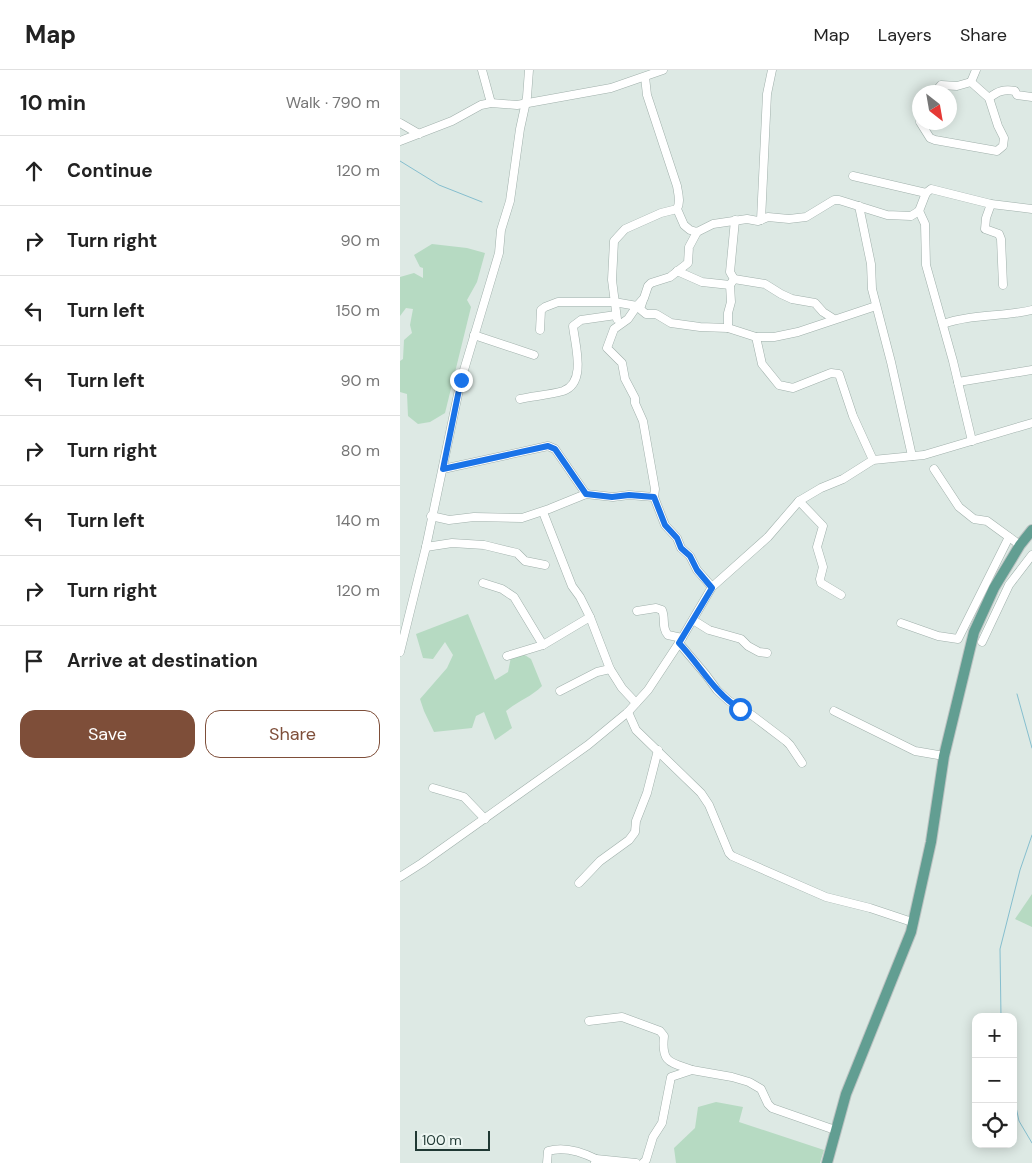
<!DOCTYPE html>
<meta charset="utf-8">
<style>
:root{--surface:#fff;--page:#f2f2f2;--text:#222;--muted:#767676;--line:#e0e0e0;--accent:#7e4e39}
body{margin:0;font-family:"DM Sans",sans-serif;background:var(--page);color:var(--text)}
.controls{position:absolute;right:15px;bottom:15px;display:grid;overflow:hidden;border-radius:10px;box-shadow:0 2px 12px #0003}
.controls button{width:45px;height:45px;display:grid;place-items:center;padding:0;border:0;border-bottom:1px solid var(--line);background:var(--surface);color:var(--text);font:25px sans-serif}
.compass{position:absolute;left:512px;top:15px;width:45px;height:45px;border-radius:50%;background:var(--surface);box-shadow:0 2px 12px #0003;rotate:149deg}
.scale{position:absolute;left:15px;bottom:12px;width:75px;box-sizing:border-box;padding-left:5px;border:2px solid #1f3833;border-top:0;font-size:14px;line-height:18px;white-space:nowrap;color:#1f3833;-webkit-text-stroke:4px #edf6f2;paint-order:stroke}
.stop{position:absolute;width:15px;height:15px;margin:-11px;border:4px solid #1a73e8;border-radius:50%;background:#fff}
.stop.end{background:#1a73e8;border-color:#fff;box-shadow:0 1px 5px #0008}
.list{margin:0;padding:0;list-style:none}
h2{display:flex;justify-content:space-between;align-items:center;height:65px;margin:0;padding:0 20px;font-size:21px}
h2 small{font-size:16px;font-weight:400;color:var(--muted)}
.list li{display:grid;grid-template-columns:32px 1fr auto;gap:15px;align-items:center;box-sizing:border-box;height:70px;padding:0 20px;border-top:1px solid var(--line)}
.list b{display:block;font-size:19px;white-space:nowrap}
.list em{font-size:16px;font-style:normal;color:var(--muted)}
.actions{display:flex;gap:10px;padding:15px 20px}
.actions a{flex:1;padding:11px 0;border:1px solid var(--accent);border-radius:15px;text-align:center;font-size:18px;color:var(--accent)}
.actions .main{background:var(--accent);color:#fff}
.icon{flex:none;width:28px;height:28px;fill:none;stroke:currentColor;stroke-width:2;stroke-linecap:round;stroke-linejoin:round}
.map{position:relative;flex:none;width:632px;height:1093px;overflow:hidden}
header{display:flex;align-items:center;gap:30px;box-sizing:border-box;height:70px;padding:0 25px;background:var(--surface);border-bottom:1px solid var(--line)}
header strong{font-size:24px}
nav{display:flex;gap:28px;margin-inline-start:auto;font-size:18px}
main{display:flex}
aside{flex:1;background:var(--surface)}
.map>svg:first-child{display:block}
.green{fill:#b6dac2}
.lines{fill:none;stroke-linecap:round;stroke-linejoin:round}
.stream{stroke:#85bece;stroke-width:1}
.minor-casing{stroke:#a0b0ab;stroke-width:9}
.major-casing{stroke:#bcc3c2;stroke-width:12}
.minor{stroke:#fff;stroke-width:8}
.major{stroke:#629e92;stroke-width:10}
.route{stroke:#1a73e8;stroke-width:6}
</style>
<header>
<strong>Map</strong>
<nav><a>Map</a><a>Layers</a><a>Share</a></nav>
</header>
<main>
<aside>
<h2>10 min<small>Walk · 790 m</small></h2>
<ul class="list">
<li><svg class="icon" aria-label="ahead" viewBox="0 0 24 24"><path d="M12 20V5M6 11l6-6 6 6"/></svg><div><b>Continue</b></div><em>120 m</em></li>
<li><svg class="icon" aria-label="right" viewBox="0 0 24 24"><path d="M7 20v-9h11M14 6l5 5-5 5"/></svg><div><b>Turn right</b></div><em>90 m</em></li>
<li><svg class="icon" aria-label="left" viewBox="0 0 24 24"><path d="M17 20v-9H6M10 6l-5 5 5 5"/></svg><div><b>Turn left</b></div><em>150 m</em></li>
<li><svg class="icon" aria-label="left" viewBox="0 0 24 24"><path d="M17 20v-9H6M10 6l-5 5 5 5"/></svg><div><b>Turn left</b></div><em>90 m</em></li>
<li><svg class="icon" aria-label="right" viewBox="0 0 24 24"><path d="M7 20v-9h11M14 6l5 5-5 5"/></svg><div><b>Turn right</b></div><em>80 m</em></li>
<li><svg class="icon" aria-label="left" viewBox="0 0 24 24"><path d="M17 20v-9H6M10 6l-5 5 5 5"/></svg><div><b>Turn left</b></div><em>140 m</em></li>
<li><svg class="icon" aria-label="right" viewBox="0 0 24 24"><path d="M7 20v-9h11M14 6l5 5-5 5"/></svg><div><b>Turn right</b></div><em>120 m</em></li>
<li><svg class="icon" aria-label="arrive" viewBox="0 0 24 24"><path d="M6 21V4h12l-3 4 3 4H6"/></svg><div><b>Arrive at destination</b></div></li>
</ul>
<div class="actions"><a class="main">Save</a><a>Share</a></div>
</aside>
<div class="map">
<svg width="632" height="1093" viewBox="0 0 632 1093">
<rect width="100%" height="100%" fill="#dde9e4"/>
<g class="green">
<polygon points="32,174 67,178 85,183 77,212 67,230 71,237 45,343 30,352 18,354 8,346 7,324 0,322 0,291 3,289 4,270 12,263 10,255 13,239 6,238 0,246 0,207 14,203 23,208 23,198 20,197 14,185"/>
<path d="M68,544L95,610L108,602L111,587L120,582L131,589L142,616C131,627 118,631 106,641L112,658L95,670L84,642L76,646L72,658L34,662L24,641L20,629L47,598L53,585L45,572L33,589L23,588L16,564Z"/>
<polygon points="632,824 632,857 615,849"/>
<polygon points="316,1032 343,1037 339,1052 424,1080 420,1093 276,1093 274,1078 295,1058 298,1037"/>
</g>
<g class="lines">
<g class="stream">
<polyline points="0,91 39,115 82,132"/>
<polyline points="617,624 632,678"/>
<polyline points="601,947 600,879 620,800 632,765"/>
<polyline points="613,1023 619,1051 632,1073"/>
</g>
<defs>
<g id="minor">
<polyline points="82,0 91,33"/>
<path d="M245,7L247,25L277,116C278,123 281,132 277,139L284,155L290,160L297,162L313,154L347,149L358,151L368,147L389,149L406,147L434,130H439L487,145L511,146L519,141L526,123L531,119L591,134L632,139"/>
<polyline points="535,22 541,15 557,16 571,12"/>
<path d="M589,28C598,21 604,19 615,21L617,25L632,27"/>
<polyline points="520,52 530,68 535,70 597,81 603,76 604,68 598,56 589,28 571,12 576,0"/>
<polyline points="0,53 19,64"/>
<polyline points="0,71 52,51 81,35 91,33 117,35 211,18 263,0"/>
<polyline points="453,106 526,123"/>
<polyline points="591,134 586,148 585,159 599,164 601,169 603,215"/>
<polyline points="459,136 471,194 472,219 491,292 512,386"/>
<polyline points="519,141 525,154 526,195 553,291 572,371"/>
<polyline points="361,150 367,24 372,0"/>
<polyline points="297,162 289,177 288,193 270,207 251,213 248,216 244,228 237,236 228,249 214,259 207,278 222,293 225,309 235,328 235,333 243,351 255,419 254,427 265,455 277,468 281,478 290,486 297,500 312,517"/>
<polyline points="277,201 302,212 330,215"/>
<polyline points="334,209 365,214 381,224 392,229 415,233 423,242 434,249"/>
<polyline points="243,230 240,239 246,244 256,244 271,253 300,257 328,258 328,243 331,232 330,215 334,209 330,202 335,150"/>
<polyline points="217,249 212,210 214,171 225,159 261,143 277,139"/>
<path d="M543,254C571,244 603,247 632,240"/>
<polyline points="328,258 356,267 374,267 398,262 476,236"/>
<polyline points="140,260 141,240 145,237 158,232 214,232 237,236"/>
<polyline points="74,265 134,285"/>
<polyline points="356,267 362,294 379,315 393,318 431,303 439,304 453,346 473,390"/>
<polyline points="558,312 632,300"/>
<path d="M120,329C134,326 149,325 163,321C187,313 175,275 173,256L181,250L216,245"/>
<polyline points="43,399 148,376 155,379 186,424"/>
<polyline points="534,399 559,437 574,449 587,451 620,475"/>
<polyline points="399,431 423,456 417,477 423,497 420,509 421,513 441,525"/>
<polyline points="143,442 172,516 180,527 190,547 210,599 222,618 236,633"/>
<polyline points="31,446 49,450 74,447 122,448 149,439 186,424 213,427 229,425 254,427"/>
<polyline points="26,477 52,473 84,475 117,483 125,491 145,495"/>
<polyline points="83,513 102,519 114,527 143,575"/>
<path d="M237,541L256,538L262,540C266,549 261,557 268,565L282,568"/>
<polyline points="293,550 309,560 341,569 348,576 359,582 367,583"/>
<polyline points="501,553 538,566 558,569 609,467"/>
<polyline points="582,572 609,515 632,485"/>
<polyline points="279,573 306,605 317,620 329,631 353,646 386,671 390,675 402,693"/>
<polyline points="0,582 26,477 61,310 99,183 101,160 110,131 120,59 127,27 129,0"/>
<polyline points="107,586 143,575 190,547"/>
<polyline points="160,621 197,602 210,599"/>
<polyline points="434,641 515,681 544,686"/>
<polyline points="228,642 236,660 301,723 309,735 329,783 332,786 426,827 470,838 512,852"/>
<polyline points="33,718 64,727 85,749"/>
<polyline points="0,807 22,793 188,675 228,642 248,620 279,573 312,517 368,467 399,431 421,418 443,409 473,390 524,385 632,353"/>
<polyline points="179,813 200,791 229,770 235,762 236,751 247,723 258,680"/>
<path d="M189,951L222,947L260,961L264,966C261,993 270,992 292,1000"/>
<path d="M147,1093L148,1081C164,1076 182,1082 196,1089"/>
<polyline points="195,1093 196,1089 236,1093"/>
<polyline points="243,1093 246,1090 253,1067 262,1053 271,1007 292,1000 332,1007 349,1012 361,1019 368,1034 372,1038 435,1060"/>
</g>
<polyline id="major" points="427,1093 446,1024 511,862 531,772 544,686 574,562 594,518 620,475 632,460"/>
</defs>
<use href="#minor" class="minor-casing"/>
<use href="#major" class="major-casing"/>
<use href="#minor" class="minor"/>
<use href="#major" class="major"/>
</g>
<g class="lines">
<path class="route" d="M61,310L43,399L148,376L155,379L186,424L212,427L229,425L254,427L265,455L277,468L281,478L290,486L297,500L312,518L279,573C300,595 314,623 340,639"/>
</g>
</svg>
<div class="controls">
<button>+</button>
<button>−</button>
<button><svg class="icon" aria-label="locate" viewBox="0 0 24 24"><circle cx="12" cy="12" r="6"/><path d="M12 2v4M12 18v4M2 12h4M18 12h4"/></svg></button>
</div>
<svg class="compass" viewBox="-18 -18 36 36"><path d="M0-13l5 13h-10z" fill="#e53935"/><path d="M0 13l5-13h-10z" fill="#767676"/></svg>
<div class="scale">100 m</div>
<div class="stop" style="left:340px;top:639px"></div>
<div class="stop end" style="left:61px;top:310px"></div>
</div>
</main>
